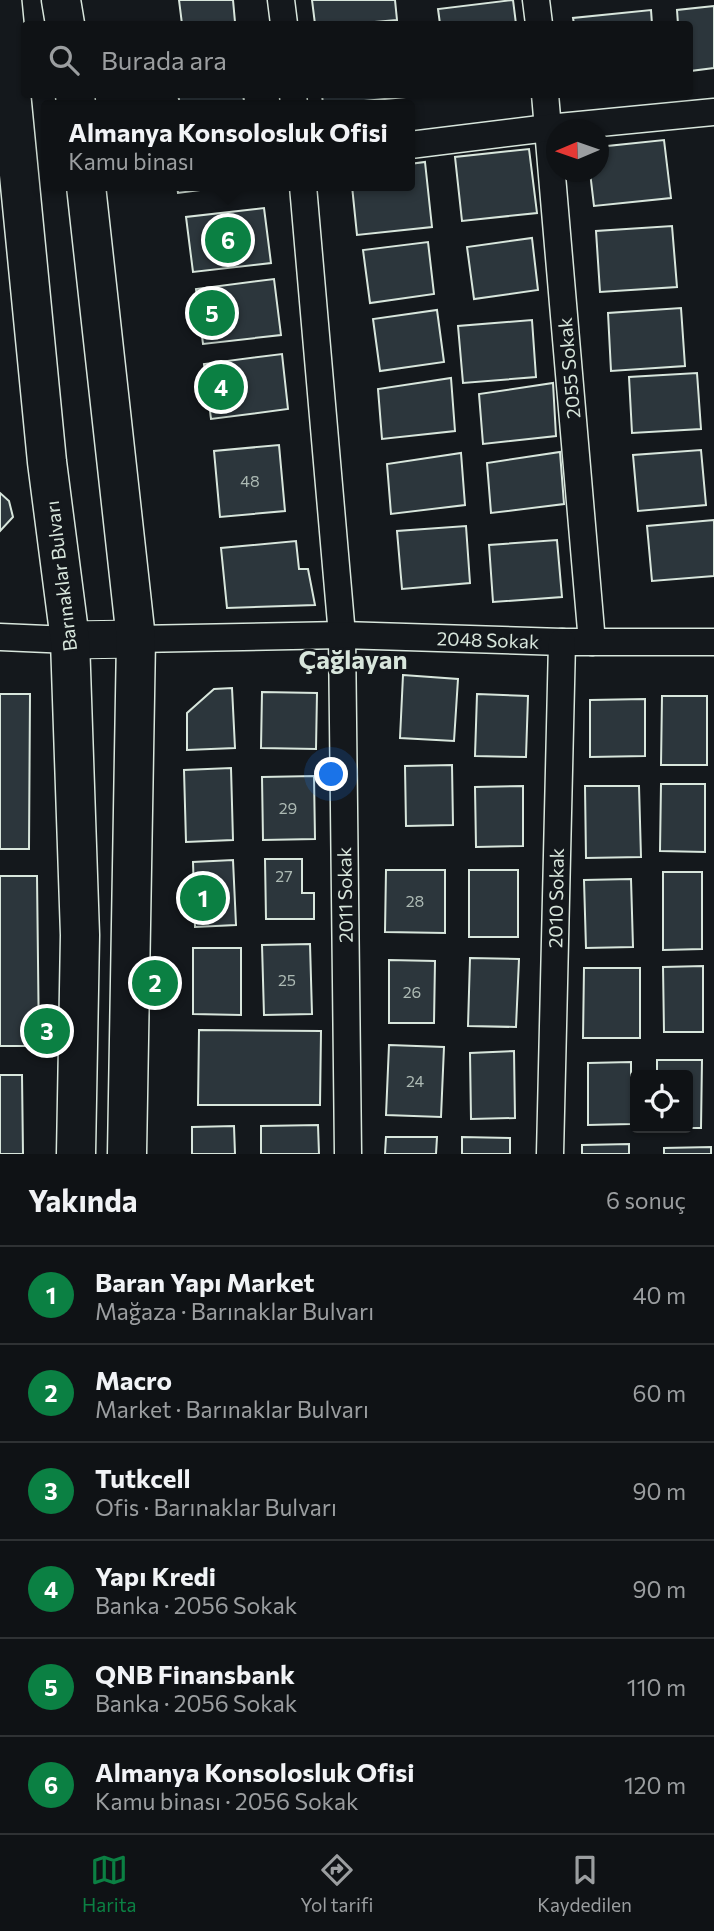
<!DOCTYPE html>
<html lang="tr">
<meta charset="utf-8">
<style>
:root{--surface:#0f1215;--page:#181b1e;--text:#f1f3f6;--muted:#9b9ea0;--line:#2f3234;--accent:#0b8043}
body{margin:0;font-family:Commissioner,sans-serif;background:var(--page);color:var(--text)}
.controls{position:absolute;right:21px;bottom:21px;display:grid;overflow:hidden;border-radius:7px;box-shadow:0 2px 5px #0004}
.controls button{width:63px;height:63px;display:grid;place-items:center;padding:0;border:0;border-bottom:2px solid var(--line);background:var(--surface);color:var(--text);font:35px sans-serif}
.compass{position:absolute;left:546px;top:119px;width:63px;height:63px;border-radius:50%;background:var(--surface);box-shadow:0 2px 5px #0004;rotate:268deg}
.you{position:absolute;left:332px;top:775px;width:24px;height:24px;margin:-18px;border:5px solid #fff;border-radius:50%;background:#1a73e8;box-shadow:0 0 0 10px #1a73e833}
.badge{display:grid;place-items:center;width:46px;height:46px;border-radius:50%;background:var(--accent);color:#fff;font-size:23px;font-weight:700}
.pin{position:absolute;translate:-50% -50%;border:4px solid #fff;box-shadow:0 2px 7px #0006}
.popup{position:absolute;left:41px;top:100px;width:374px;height:91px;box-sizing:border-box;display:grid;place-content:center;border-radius:7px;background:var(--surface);filter:drop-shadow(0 2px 5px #0005);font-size:23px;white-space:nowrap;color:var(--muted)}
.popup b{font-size:26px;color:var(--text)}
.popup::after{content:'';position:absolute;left:50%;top:100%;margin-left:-14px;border:14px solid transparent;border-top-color:var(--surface)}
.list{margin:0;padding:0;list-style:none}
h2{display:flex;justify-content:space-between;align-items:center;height:91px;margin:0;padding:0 28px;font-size:30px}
h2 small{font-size:23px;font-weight:400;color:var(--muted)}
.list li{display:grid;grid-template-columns:46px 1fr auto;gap:21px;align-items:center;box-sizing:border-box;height:98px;padding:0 28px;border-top:2px solid var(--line)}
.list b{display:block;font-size:26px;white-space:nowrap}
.list p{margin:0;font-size:23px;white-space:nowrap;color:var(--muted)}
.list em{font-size:23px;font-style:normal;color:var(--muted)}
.icon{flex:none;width:38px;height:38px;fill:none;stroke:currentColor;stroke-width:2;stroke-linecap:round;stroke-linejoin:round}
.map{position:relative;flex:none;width:714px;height:1154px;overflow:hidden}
.search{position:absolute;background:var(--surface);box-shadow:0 2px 5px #0004;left:21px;right:21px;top:21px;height:77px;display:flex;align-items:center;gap:18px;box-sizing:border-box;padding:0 24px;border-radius:7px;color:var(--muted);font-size:26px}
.sheet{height:679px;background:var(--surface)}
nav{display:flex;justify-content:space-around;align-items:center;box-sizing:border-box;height:98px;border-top:2px solid var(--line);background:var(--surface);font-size:19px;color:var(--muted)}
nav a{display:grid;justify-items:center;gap:4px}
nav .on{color:var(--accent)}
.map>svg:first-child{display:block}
.building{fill:#2c363c;stroke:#d8e6dc;stroke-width:2}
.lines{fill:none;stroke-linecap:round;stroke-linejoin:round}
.street-casing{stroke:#d8e6dc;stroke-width:29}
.secondary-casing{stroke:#d8e6dc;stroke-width:39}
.primary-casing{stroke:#d8e6dc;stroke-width:41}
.street{stroke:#14181c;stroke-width:26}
.secondary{stroke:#14181c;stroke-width:37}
.primary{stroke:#14181c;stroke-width:38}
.labels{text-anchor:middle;stroke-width:5;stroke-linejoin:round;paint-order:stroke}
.number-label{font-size:16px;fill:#adbab4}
.street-label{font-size:19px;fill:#d8e6dc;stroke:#14181c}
.district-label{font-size:26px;font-weight:bold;fill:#d8e6dc;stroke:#14181c}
</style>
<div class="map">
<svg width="714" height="1154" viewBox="0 0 714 1154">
<rect width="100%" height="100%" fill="#14181c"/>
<g class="building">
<polygon points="179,0 233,0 235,22 182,24"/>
<polygon points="312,0 395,0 397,20 352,24 315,24"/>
<polygon points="513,0 516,24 440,24 438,9"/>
<polygon points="714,6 714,68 690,71 690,24 678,24 677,10"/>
<polygon points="651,10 652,24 574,24 573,18"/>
<polygon points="178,94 243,94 244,101 211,105 180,105"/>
<polygon points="322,94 405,94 405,97 323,105"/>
<polygon points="664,140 671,198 594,206 590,172 598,172 598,147"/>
<polygon points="529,149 537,213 462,221 455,157"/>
<polygon points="425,162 432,227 357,235 352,186 410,186 410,164"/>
<polygon points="177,186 231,186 178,193"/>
<polygon points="264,208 271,263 193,272 186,217"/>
<polygon points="672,226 677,287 600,292 596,231"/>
<polygon points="532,238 538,290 474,299 467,247"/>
<polygon points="428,242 434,294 370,303 363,250"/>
<polygon points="274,279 281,335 203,344 196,289"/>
<polygon points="681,308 685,366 611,371 608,313"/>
<polygon points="437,310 444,362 380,371 373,319"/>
<polygon points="532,320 536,377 463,383 458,326"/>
<polygon points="282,354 288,409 211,419 204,364"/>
<polygon points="697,373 701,429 632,433 629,377"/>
<polygon points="451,378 455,431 382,439 378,389"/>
<polygon points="553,383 556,436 483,444 479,394"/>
<polygon points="279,445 285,511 220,517 214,451"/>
<polygon points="701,450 706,505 638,511 633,455"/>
<polygon points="560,452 564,504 491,513 487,463"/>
<polygon points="461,453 465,505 391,514 387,464"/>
<polygon points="0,493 9,501 13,517 0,531"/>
<polygon points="714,520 714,576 652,581 647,526"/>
<polygon points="466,526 470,583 402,589 397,531"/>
<polygon points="557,540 562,597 493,602 489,545"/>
<polygon points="296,541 299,569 308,569 315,605 227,608 221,548"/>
<polygon points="403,675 458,679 454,741 400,738"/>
<polygon points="232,688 235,748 187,750 187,713 214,689"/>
<polygon points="262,692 317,693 316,749 261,748"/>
<polygon points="0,694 30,694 29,849 0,849"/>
<polygon points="477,694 528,696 526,757 475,756"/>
<polygon points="662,696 707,696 707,765 661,765"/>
<polygon points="645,699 645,756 590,757 590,700"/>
<polygon points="452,765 453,825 406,826 405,766"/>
<polygon points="231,768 233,840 186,842 184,770"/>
<polygon points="314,776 315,839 263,840 262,777"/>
<polygon points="661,784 705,784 705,852 660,851"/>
<polygon points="523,786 523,846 476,847 475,787"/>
<polygon points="585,786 639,786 641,857 586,858"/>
<polygon points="265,859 302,859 302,893 314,893 314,919 266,919"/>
<polygon points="233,860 236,925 195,927 193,862"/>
<polygon points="386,870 445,870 445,933 385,932"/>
<rect x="469" y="870" width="49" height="67"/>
<polygon points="663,872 702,872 702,949 663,950"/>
<polygon points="0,876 37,876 39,1046 0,1046"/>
<polygon points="631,879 633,947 586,948 584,880"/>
<polygon points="310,944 312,1014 264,1015 262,945"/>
<polygon points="193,948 241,948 241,1015 193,1014"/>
<polygon points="470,958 519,959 516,1027 468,1026"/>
<polygon points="389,960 435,961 434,1023 389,1023"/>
<polygon points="703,966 703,1032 664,1032 663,967"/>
<polygon points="584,968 640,968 640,1038 583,1038"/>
<polygon points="199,1030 321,1031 320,1105 198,1105"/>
<polygon points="389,1045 444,1047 441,1117 386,1115"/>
<polygon points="514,1051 515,1118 471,1119 470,1053"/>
<polygon points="657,1060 702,1060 701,1128 685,1128 688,1128 688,1075 657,1075"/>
<polygon points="631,1062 631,1124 588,1125 588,1063"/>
<polygon points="0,1075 22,1075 23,1154 0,1154"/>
<polygon points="318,1125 319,1154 261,1154 261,1126"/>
<polygon points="234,1126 235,1154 192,1154 192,1127"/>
<polygon points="386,1137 437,1137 436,1154 385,1154"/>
<polygon points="462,1137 510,1138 510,1154 462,1154"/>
<polygon points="629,1144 629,1154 582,1154 582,1145"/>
<polygon points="711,1147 711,1154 664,1154 664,1148"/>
</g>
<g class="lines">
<defs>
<g id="street">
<polyline points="281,0 284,24"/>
<polyline points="536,0 539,24"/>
<polyline points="293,94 294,105"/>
<polyline points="545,94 592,642"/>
<polyline points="410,145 548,128 714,112"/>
<polyline points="303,186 342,635 348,1154"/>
<polyline points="0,637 70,640"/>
<polyline points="136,639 342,635 562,642 714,642"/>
<polyline points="550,1154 562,642"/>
</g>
<polyline id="secondary" points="70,640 136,639"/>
<g id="primary">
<polyline points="2,0 47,462 70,640 80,935 76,1154"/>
<polyline points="61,0 65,24"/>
<polyline points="75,94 76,105"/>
<polyline points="86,186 136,639 127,1154"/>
</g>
</defs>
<use href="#street" class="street-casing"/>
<use href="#secondary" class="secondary-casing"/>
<use href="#primary" class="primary-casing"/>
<use href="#street" class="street"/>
<use href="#secondary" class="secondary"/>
<use href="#primary" class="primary"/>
</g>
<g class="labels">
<g class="number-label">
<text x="250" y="487">48</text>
<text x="288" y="814">29</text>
<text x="284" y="882">27</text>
<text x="415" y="907">28</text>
<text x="287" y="986">25</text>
<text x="412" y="998">26</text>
<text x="415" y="1087">24</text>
</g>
<g class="street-label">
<text transform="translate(569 368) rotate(-95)" y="7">2055 Sokak</text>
<text transform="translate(61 576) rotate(-97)" y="7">Barınaklar Bulvarı</text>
<text transform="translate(488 640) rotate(2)" y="7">2048 Sokak</text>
<text transform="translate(345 895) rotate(-91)" y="7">2011 Sokak</text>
<text transform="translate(556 898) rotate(-89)" y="7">2010 Sokak</text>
</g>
<g class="district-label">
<text x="353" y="669">Çağlayan</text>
</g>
</g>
</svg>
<div class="controls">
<button><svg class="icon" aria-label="locate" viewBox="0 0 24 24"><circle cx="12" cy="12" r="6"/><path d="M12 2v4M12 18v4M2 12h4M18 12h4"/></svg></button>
</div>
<svg class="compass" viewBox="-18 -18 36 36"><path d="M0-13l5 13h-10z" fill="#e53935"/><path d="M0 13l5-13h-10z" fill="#9b9ea0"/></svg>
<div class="you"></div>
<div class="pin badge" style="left:203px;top:898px">1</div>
<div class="pin badge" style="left:155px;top:983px">2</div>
<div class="pin badge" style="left:47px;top:1031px">3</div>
<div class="pin badge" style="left:221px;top:387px">4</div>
<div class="pin badge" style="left:212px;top:313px">5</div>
<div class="pin badge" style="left:228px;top:240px">6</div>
<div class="popup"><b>Almanya Konsolosluk Ofisi</b>Kamu binası</div>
<div class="search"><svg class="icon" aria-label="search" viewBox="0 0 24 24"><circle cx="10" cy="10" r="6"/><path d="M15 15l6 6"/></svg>Burada ara</div>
</div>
<section class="sheet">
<h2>Yakında<small>6 sonuç</small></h2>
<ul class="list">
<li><span class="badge">1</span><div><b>Baran Yapı Market</b><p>Mağaza · Barınaklar Bulvarı</p></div><em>40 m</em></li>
<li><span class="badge">2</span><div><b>Macro</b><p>Market · Barınaklar Bulvarı</p></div><em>60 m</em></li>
<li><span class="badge">3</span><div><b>Tutkcell</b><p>Ofis · Barınaklar Bulvarı</p></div><em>90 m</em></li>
<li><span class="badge">4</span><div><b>Yapı Kredi</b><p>Banka · 2056 Sokak</p></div><em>90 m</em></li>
<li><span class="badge">5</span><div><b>QNB Finansbank</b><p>Banka · 2056 Sokak</p></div><em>110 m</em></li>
<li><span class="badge">6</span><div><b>Almanya Konsolosluk Ofisi</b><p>Kamu binası · 2056 Sokak</p></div><em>120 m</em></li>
</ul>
</section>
<nav>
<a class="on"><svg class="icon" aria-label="map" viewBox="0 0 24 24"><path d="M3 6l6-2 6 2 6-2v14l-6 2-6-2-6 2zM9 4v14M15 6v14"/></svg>Harita</a>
<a><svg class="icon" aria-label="directions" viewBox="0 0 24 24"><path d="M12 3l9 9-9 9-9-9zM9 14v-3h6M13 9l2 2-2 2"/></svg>Yol tarifi</a>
<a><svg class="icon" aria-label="saved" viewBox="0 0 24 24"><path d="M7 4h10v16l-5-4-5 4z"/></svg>Kaydedilen</a>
</nav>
